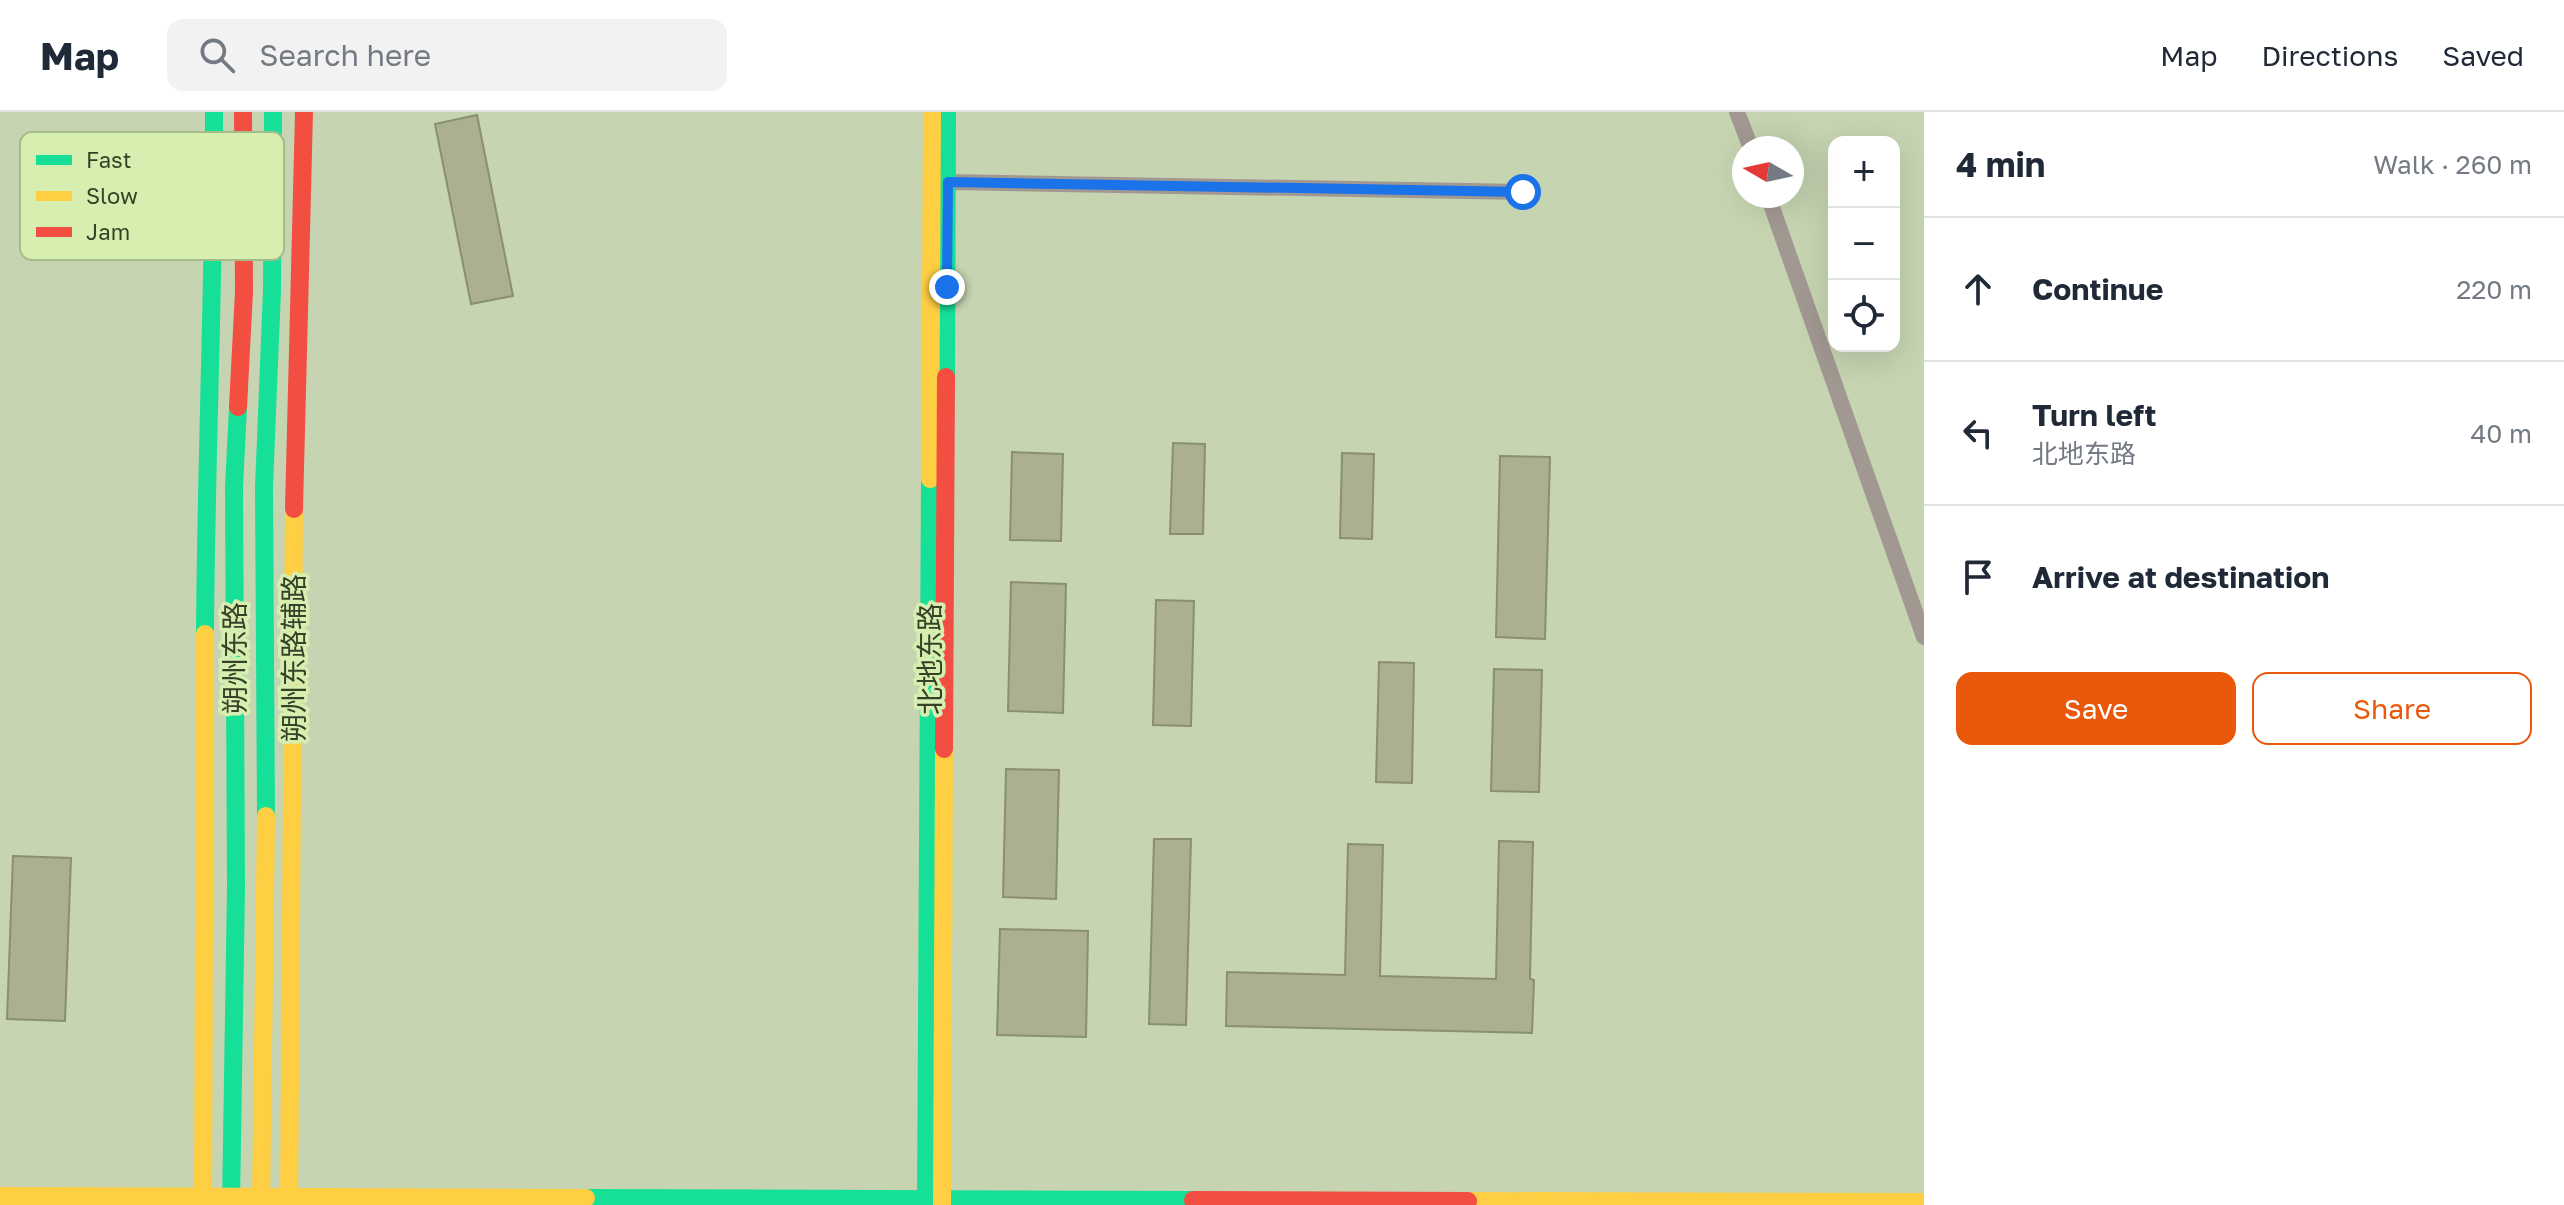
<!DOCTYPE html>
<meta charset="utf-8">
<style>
:root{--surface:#fff;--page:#f2f2f3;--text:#1f2937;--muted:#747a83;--line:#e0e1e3;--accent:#ea580c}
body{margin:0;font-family:"Golos Text","Noto Sans SC",sans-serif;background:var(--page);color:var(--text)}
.controls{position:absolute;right:24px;top:24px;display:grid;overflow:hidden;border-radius:16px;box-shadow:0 8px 32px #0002}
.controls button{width:72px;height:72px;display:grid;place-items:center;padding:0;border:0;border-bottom:2px solid var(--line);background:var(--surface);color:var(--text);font:40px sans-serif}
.compass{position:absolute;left:1732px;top:24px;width:72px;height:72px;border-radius:50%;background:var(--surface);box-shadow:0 8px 32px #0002;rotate:279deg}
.stop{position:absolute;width:24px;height:24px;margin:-18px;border:6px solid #1a73e8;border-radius:50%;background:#fff}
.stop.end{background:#1a73e8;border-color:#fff;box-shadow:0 2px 8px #0008}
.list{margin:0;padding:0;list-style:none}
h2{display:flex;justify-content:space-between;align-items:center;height:104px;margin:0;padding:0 32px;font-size:34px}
h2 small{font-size:26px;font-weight:400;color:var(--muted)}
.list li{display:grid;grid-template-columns:52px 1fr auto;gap:24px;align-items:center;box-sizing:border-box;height:144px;padding:0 32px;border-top:2px solid var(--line)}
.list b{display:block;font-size:30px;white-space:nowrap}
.list p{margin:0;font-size:26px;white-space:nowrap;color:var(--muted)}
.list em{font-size:26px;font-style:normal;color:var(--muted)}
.actions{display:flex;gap:16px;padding:24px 32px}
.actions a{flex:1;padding:18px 0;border:2px solid var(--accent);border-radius:16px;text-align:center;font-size:28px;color:var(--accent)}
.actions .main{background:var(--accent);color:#fff}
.icon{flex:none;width:44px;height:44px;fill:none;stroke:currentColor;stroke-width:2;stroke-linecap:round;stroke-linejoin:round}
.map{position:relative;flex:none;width:1924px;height:1093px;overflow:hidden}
header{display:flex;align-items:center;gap:48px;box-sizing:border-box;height:112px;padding:0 40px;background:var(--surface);border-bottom:2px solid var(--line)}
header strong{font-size:38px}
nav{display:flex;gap:44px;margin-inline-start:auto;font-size:28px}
.search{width:560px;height:72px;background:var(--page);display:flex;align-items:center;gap:20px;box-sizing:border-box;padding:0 28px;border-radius:16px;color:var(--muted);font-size:30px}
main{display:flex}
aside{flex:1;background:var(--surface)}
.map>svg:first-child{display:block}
.building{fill:#aab090;stroke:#8a8f73;stroke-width:2}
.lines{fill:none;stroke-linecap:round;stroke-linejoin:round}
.street{stroke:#a29892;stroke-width:16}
.fast{stroke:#16e098;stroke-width:18}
.slow{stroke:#ffcf43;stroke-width:18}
.jam{stroke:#f24e42;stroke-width:18}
.route{stroke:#1a73e8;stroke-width:10}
.labels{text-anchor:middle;stroke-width:7;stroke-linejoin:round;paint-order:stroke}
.street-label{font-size:28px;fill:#374127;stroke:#d6efb1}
.key{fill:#d6efb1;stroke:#a6bb88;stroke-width:2}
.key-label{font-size:22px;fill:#374127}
</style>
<header>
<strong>Map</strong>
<div class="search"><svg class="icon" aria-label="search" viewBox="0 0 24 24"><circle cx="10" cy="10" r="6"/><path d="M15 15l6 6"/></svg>Search here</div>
<nav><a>Map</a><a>Directions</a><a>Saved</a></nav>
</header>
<main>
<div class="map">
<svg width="1924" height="1093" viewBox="0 0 1924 1093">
<rect width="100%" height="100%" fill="#c6d4b2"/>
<g class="building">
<polygon points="477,3 513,184 471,192 435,12"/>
<polygon points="1173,331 1205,332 1203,422 1170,422"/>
<polygon points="1012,340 1063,342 1061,429 1010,428"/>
<polygon points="1342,341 1374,342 1372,427 1340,426"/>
<polygon points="1500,344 1550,345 1545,527 1496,525"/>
<polygon points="1011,470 1066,472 1063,601 1008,599"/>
<polygon points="1156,488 1194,489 1191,614 1153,613"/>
<polygon points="1379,550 1414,551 1412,671 1376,670"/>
<polygon points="1494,557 1542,558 1539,680 1491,679"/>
<polygon points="1006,657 1059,658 1056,787 1003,785"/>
<polygon points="1154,727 1191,727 1186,913 1149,912"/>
<polygon points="1499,729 1533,730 1530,867 1534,868 1532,921 1226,914 1227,860 1345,863 1348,732 1383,733 1380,864 1496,867"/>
<polygon points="13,744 71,746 65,909 7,907"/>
<polygon points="1000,817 1088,819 1086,925 997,923"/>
</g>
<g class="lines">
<g class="street">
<polyline points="1737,0 1751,36"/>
<polyline points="948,70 1523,80"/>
<polyline points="1768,84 1924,525"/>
</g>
<g class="fast">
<polyline points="946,265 947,0"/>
<path d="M205,522C206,348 214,174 214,0"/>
<polyline points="266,704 264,375 272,178 273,0"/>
<polyline points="586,1086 1193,1088"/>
<polyline points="231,1093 236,775 234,375 238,295"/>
<polyline points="926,1093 930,367"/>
</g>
<g class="slow">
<polyline points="930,367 932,0"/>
<polyline points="0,1084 586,1086"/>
<polyline points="1468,1089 1924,1090"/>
<polyline points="203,1093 205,522"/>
<polyline points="261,1093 266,704"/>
<polyline points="289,1093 294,397"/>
<polyline points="942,1093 944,637"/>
</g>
<g class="jam">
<polyline points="238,295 244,180 243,0"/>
<polyline points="294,397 304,0"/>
<polyline points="944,637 946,265"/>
<polyline points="1193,1088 1468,1089"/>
</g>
</g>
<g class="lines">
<polyline class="route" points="947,175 948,70 1523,80"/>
</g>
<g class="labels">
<g class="street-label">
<text transform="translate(235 546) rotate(-90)" y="10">朔州东路</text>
<text transform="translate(294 546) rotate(-90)" y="10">朔州东路辅路</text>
<text transform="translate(930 547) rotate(-90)" y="10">北地东路</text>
</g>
</g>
<rect x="20" y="20" width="264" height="128" rx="12" class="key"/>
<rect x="36" y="43" width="36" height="10" fill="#16e098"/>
<rect x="36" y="79" width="36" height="10" fill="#ffcf43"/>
<rect x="36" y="115" width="36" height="10" fill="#f24e42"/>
<g class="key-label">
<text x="86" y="56">Fast</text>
<text x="86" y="92">Slow</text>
<text x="86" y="128">Jam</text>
</g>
</svg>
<div class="controls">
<button>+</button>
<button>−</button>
<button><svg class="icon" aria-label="locate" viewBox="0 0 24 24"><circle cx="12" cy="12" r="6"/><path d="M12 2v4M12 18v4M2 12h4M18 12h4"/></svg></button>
</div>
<svg class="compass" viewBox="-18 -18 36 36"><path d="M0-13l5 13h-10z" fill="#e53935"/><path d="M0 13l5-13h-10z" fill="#747a83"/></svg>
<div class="stop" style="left:1523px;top:80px"></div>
<div class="stop end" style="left:947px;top:175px"></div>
</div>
<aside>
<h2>4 min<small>Walk · 260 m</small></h2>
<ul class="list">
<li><svg class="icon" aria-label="ahead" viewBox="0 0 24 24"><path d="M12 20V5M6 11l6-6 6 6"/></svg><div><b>Continue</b></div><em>220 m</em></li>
<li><svg class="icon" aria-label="left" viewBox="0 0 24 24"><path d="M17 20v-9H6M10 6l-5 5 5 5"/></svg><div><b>Turn left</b><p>北地东路</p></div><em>40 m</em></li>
<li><svg class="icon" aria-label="arrive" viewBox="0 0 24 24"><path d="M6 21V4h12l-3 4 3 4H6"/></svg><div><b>Arrive at destination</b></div></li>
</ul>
<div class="actions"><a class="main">Save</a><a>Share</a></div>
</aside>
</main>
